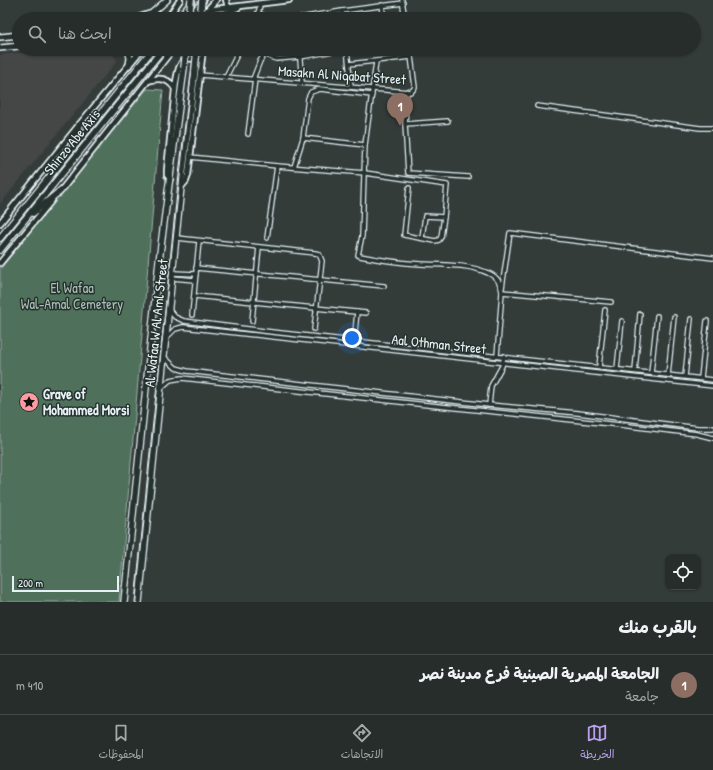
<!DOCTYPE html>
<html lang="ar">
<meta charset="utf-8">
<style>
:root{--surface:#272d2b;--page:#2f3533;--text:#f1f3f6;--muted:#a4a8a9;--line:#434947;--accent:#bca0f2}
body{margin:0;font-family:"Patrick Hand","Playpen Sans Arabic",sans-serif;background:var(--page);color:var(--text);direction:rtl}
.controls{position:absolute;right:12px;bottom:12px;display:grid;overflow:hidden;border-radius:8px;box-shadow:0 1px 3px #0004}
.controls button{width:36px;height:36px;display:grid;place-items:center;padding:0;border:0;border-bottom:1px solid var(--line);background:var(--surface);color:var(--text);font:20px sans-serif}
.scale{position:absolute;left:12px;bottom:10px;width:107px;box-sizing:border-box;padding-left:4px;border:2px solid #e8f1f8;border-top:0;font-size:11px;line-height:14px;white-space:nowrap;color:#e8f1f8;-webkit-text-stroke:3px #26332d;paint-order:stroke}
.you{position:absolute;left:352px;top:338px;width:14px;height:14px;margin:-10px;border:3px solid #fff;border-radius:50%;background:#1a73e8;box-shadow:0 0 0 6px #1a73e833}
.badge{display:grid;place-items:center;width:26px;height:26px;border-radius:50%;background:var(--accent);color:#fff;font-size:13px;font-weight:700}
.pin{position:absolute;translate:-50% -33px;filter:drop-shadow(0 1px 2px #0008)}
.pin::after{content:'';position:absolute;top:21px;width:14px;height:12px;background:inherit;clip-path:polygon(0 0,100% 0,50% 100%)}
.list{margin:0;padding:0;list-style:none}
h2{display:flex;justify-content:space-between;align-items:center;height:52px;margin:0;padding:0 16px;font-size:17px}
h2 small{font-size:13px;font-weight:400;color:var(--muted)}
.list li{display:grid;grid-template-columns:26px 1fr auto;gap:12px;align-items:center;box-sizing:border-box;height:60px;padding:0 16px;border-top:1px solid var(--line)}
.list b{display:block;font-size:15px;white-space:nowrap}
.list p{margin:0;font-size:13px;white-space:nowrap;color:var(--muted)}
.list em{font-size:13px;font-style:normal;color:var(--muted)}
.icon{flex:none;width:22px;height:22px;fill:none;stroke:currentColor;stroke-width:2;stroke-linecap:round;stroke-linejoin:round}
.map{position:relative;flex:none;width:713px;height:602px;overflow:hidden;direction:ltr}
.search{position:absolute;background:var(--surface);box-shadow:0 1px 3px #0004;left:12px;right:12px;top:12px;height:44px;display:flex;align-items:center;gap:10px;box-sizing:border-box;padding:0 14px;border-radius:22px;color:var(--muted);font-size:15px}
.sheet{height:112px;background:var(--surface)}
nav{display:flex;justify-content:space-around;align-items:center;box-sizing:border-box;height:56px;border-top:1px solid var(--line);background:var(--surface);font-size:11px;color:var(--muted)}
nav a{display:grid;justify-items:center;gap:2px}
nav .on{color:var(--accent)}
.map>svg:first-child{display:block}
.built{fill:#444747}
.green{fill:#4f715b;stroke:#9cb1aa}
.lines{fill:none;stroke-linecap:round;stroke-linejoin:round}
.minor-casing{stroke:#e8f1f8;stroke-width:6}
.tertiary-casing{stroke:#e8f1f8;stroke-width:8}
.secondary-casing{stroke:#e8f1f8;stroke-width:8}
.primary-casing{stroke:#e8f1f8;stroke-width:8}
.minor{stroke:#26332d;stroke-width:3.5}
.tertiary{stroke:#26332d;stroke-width:4.5}
.secondary{stroke:#26332d;stroke-width:5}
.primary{stroke:#26332d;stroke-width:5.5}
.rail{stroke:#e8f1f8;stroke-width:1}
.primary-bridge-casing{stroke:#e8f1f8;stroke-width:8;stroke-linecap:butt}
.primary-bridge{stroke:#26332d;stroke-width:5.5}
.labels{text-anchor:middle;stroke-width:3;stroke-linejoin:round;paint-order:stroke}
.street-label{font-size:14px;fill:#e8f1f8;stroke:#26332d}
.park-label{font-size:14px;fill:#abbeb9;stroke:#26332d}
.poi-label{font-size:14px;font-weight:bold;fill:#e8f1f8;stroke:#26332d;text-anchor:start}
</style>
<div class="map">
<svg width="713" height="602" viewBox="0 0 713 602">
<rect width="100%" height="100%" fill="#343c39"/>
<filter id="ink" filterUnits="userSpaceOnUse"><feTurbulence type="fractalNoise" baseFrequency=".025" numOctaves="2"/><feDisplacementMap in="SourceGraphic" scale="8" xChannelSelector="R" yChannelSelector="G"/><feConvolveMatrix kernelMatrix="1 2 1 2 8 2 1 2 1" color-interpolation-filters="sRGB"/></filter>
<g filter="url(#ink)">
<polygon class="built" points="55,49 110,49 117,61 0,204 0,55"/>
<polygon class="green" points="147,89 163,90 119,602 0,602 0,269"/>
<g class="lines">
<defs>
<g id="minor">
<polyline points="402,0 405,19"/>
<polyline points="382,5 384,19"/>
<polyline points="342,11 343,19"/>
<polyline points="258,13 272,19"/>
<polyline points="255,19 259,10 260,4"/>
<polyline points="293,19 342,11 403,3"/>
<polyline points="299,49 302,82"/>
<polyline points="347,49 351,86"/>
<polyline points="265,53 270,57 276,59 300,57 344,49"/>
<path d="M376,62L365,145L362,236L358,255L360,256C380,260 401,263 421,264C443,265 468,264 488,273C496,276 501,283 502,292L497,356"/>
<polyline points="349,64 411,57"/>
<polyline points="200,75 410,92 413,90 415,87 410,49"/>
<polyline points="226,77 240,49"/>
<polyline points="253,79 260,61 268,49"/>
<polyline points="407,91 405,124 408,173 468,177"/>
<polyline points="537,106 700,128 713,128"/>
<polyline points="405,124 448,121"/>
<polyline points="248,134 255,79"/>
<polyline points="303,138 365,145"/>
<polyline points="190,157 277,166 365,173 447,185 444,217 441,237 439,240 435,241 404,235 409,188"/>
<polyline points="294,167 303,138 308,98 311,92 320,89 372,95"/>
<polyline points="177,238 315,253 319,254 322,261 314,329"/>
<polyline points="267,238 277,166"/>
<polyline points="422,238 425,216 444,217"/>
<polyline points="196,268 384,286"/>
<polyline points="173,273 196,274"/>
<polyline points="172,278 195,280"/>
<polyline points="502,288 510,233 713,258"/>
<polyline points="502,292 611,302"/>
<polyline points="194,296 366,313"/>
<polyline points="169,310 175,317 184,321 272,332 713,380"/>
<polyline points="192,315 199,241"/>
<polyline points="252,321 259,247"/>
<polyline points="355,332 357,312"/>
<polyline points="167,337 175,329 183,327 713,386"/>
<polyline points="164,357 176,368 187,371 489,405 578,413 698,428 713,428"/>
<polyline points="599,367 605,310"/>
<polyline points="617,369 622,321"/>
<polyline points="635,371 640,314"/>
<polyline points="651,373 657,316"/>
<polyline points="668,375 674,317"/>
<polyline points="685,376 691,319"/>
<polyline points="701,378 707,321"/>
<polyline points="161,388 170,380 182,378 418,404 620,425 697,434 713,438"/>
<polyline points="489,405 491,386 502,366 504,356"/>
</g>
<g id="tertiary">
<polyline points="226,0 228,7"/>
<polyline points="207,10 289,0"/>
<polyline points="200,18 216,0"/>
<polyline points="167,19 180,0"/>
<path d="M212,19C219,12 231,13 239,7"/>
<path d="M148,81C159,77 169,78 175,89L167,170V175L170,179"/>
<path d="M175,89C177,76 178,50 199,61"/>
<polyline points="181,187 186,181 188,175 203,49"/>
<polyline points="59,193 173,49"/>
<polyline points="0,223 79,125 142,49"/>
<polyline points="0,263 52,200"/>
</g>
<g id="secondary">
<polyline points="134,19 152,13 167,0"/>
<polyline points="0,37 19,35"/>
<polyline points="0,48 19,46"/>
<polyline points="128,49 130,58 129,65"/>
</g>
<g id="primary">
<polyline points="178,19 192,2"/>
<polyline points="188,19 203,1"/>
<polyline points="73,146 79,125"/>
<polyline points="33,213 61,190"/>
<polyline points="0,238 153,49"/>
<polyline points="0,250 163,49"/>
<polyline points="124,602 159,261 184,68"/>
<polyline points="139,602 181,187 195,69"/>
</g>
</defs>
<use href="#minor" class="minor-casing"/>
<use href="#tertiary" class="tertiary-casing"/>
<use href="#secondary" class="secondary-casing"/>
<use href="#primary" class="primary-casing"/>
<use href="#minor" class="minor"/>
<use href="#tertiary" class="tertiary"/>
<use href="#secondary" class="secondary"/>
<use href="#primary" class="primary"/>
<g class="rail">
<polyline points="197,19 199,0"/>
<polyline points="135,602 153,422 194,49"/>
</g>
<defs>
<g id="primary-bridge">
<polyline points="189,19 191,0"/>
<polyline points="200,19 202,0"/>
<polyline points="184,68 186,49"/>
<polyline points="195,69 197,49"/>
</g>
</defs>
<use href="#primary-bridge" class="primary-bridge-casing"/>
<use href="#primary-bridge" class="primary-bridge"/>
</g>
</g>
<defs>
<symbol id="sight-disc" viewBox="-11 -11 22 22"><circle r="9.5" fill="#ff9aa2" stroke="#26332d"/><path d="M0-6L1.8-2.2L6-1.7L2.9 1.2L3.7 5.4L0 3.3L-3.7 5.4L-2.9 1.2L-6-1.7L-1.8-2.2Z" fill="#111"/></symbol>
</defs>
<g fill-rule="evenodd">
<use href="#sight-disc" x="18" y="391" width="22" height="22"/>
</g>
<g class="labels">
<g class="street-label">
<text transform="translate(342 75) rotate(4)" y="5">Masakn Al Niqabat Street</text>
<text transform="translate(72 142) rotate(-51)" y="5">Shinzo Abe Axis</text>
<text transform="translate(156 323) rotate(-84)" y="5">Al Wafaa W Al Aml Street</text>
<text transform="translate(439 344) rotate(6)" y="5">Aal Othman Street</text>
</g>
<g class="park-label">
<text x="72" y="293">El Wafaa<tspan x="72" dy="16">Wal-Amal Cemetery</tspan></text>
</g>
<g class="poi-label">
<text x="43" y="399">Grave of<tspan x="43" dy="16">Mohammed Morsi</tspan></text>
</g>
</g>
</svg>
<div class="controls">
<button><svg class="icon" aria-label="locate" viewBox="0 0 24 24"><circle cx="12" cy="12" r="6"/><path d="M12 2v4M12 18v4M2 12h4M18 12h4"/></svg></button>
</div>
<div class="scale">200 m</div>
<div class="you"></div>
<div class="pin badge" style="left:400px;top:126px;background:#8d6e63">1</div>
<div class="search"><svg class="icon" aria-label="search" viewBox="0 0 24 24"><circle cx="10" cy="10" r="6"/><path d="M15 15l6 6"/></svg>ابحث هنا</div>
</div>
<section class="sheet">
<h2>بالقرب منك<small></small></h2>
<ul class="list">
<li><span class="badge" style="background:#8d6e63">1</span><div><b>الجامعة المصرية الصينية فرع مدينة نصر</b><p>جامعة</p></div><em>410 m</em></li>
</ul>
</section>
<nav>
<a class="on"><svg class="icon" aria-label="map" viewBox="0 0 24 24"><path d="M3 6l6-2 6 2 6-2v14l-6 2-6-2-6 2zM9 4v14M15 6v14"/></svg>الخريطة</a>
<a><svg class="icon" aria-label="directions" viewBox="0 0 24 24"><path d="M12 3l9 9-9 9-9-9zM9 14v-3h6M13 9l2 2-2 2"/></svg>الاتجاهات</a>
<a><svg class="icon" aria-label="saved" viewBox="0 0 24 24"><path d="M7 4h10v16l-5-4-5 4z"/></svg>المحفوظات</a>
</nav>
